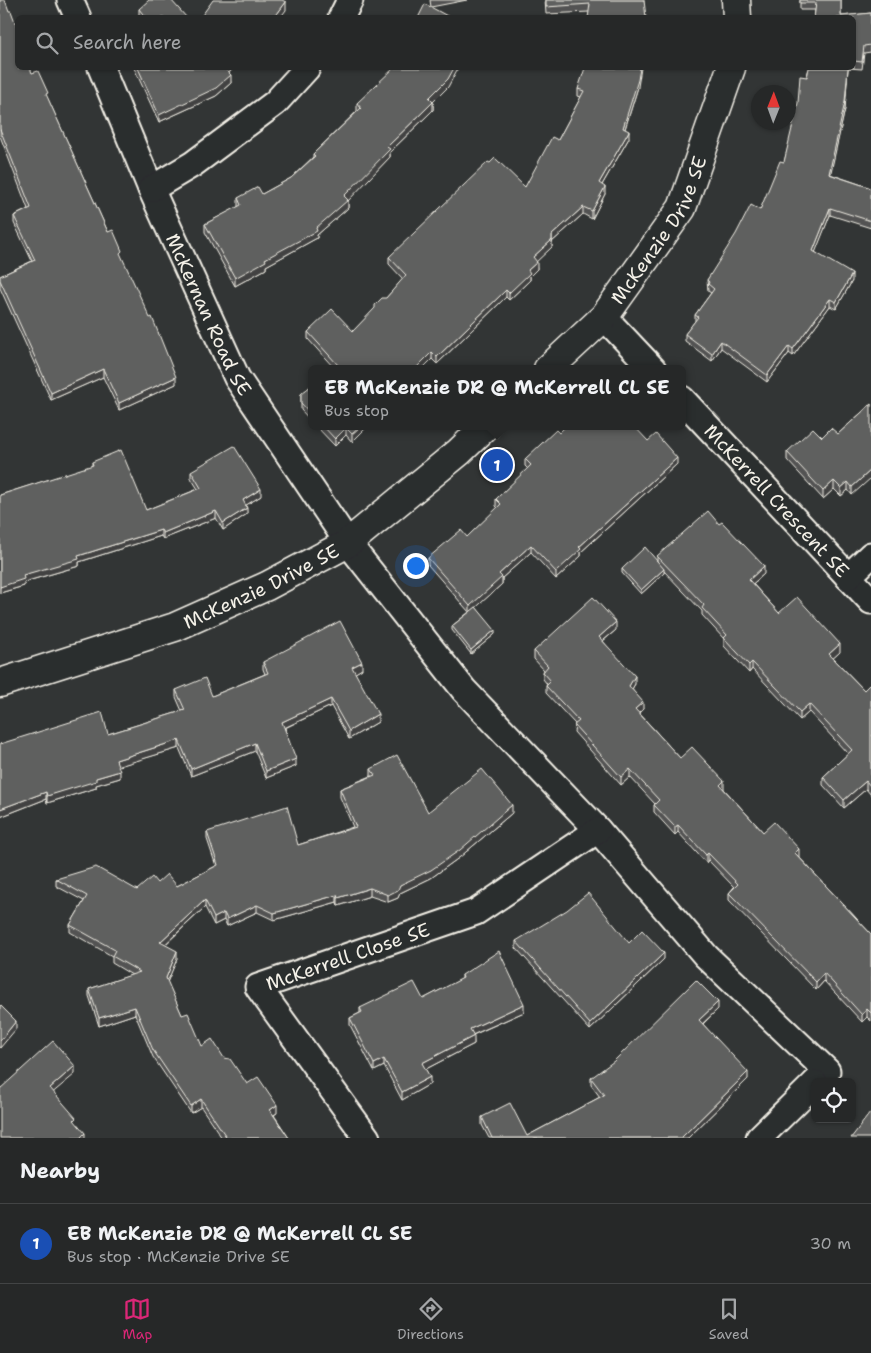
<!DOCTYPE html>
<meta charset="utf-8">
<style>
:root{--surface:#262828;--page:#2e3030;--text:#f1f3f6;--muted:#a4a6a8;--line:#424445;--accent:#db2777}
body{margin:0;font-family:"Shantell Sans",sans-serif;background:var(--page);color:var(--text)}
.controls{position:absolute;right:15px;bottom:15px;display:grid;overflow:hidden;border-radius:8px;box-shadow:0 1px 4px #0004}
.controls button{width:45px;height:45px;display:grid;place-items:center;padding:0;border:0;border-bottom:1px solid var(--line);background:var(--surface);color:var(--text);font:25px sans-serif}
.compass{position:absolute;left:751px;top:85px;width:45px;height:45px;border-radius:50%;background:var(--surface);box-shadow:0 1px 4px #0004;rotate:1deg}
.you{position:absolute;left:415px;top:565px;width:18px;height:18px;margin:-12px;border:4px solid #fff;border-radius:50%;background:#1a73e8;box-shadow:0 0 0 8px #1a73e833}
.badge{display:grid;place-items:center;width:32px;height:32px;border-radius:50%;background:var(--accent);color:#fff;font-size:16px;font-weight:700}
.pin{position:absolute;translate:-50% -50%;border:2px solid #fff;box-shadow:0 1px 5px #0006}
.popup{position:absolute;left:308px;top:365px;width:378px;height:65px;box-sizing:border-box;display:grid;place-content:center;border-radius:8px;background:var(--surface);filter:drop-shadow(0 1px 4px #0005);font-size:16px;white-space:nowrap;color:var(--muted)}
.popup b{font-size:19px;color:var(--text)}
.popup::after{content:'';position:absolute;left:50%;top:100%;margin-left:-10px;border:10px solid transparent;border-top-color:var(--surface)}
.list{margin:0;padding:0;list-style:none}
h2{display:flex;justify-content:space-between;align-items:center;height:65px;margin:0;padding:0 20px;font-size:21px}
h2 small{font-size:16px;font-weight:400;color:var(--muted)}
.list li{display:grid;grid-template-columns:32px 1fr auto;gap:15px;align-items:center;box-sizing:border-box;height:80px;padding:0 20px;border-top:1px solid var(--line)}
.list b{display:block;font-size:19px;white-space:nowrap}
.list p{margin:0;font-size:16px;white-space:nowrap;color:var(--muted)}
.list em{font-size:16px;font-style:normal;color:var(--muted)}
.icon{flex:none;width:28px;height:28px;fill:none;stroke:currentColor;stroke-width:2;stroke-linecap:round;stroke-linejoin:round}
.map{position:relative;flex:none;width:871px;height:1138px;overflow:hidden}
.search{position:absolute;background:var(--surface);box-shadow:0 1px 4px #0004;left:15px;right:15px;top:15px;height:55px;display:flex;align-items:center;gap:12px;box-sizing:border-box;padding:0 18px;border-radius:8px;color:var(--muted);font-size:19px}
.sheet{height:145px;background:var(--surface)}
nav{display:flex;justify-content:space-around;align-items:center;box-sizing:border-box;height:70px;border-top:1px solid var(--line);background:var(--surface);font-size:14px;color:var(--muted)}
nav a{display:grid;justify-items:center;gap:2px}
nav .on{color:var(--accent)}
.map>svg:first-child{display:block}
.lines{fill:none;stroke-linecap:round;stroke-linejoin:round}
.street-casing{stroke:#f4f1e8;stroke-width:29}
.secondary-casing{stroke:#f4f1e8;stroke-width:31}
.street{stroke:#2a2d2e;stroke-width:25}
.secondary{stroke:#2a2d2e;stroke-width:28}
.wall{fill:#525352;stroke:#f4f1e8}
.shaded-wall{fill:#424342;stroke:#f4f1e8}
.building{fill:#5f605f;stroke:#f4f1e8}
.labels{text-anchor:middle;stroke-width:4.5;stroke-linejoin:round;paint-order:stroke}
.street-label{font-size:19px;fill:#f4f1e8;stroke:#2a2d2e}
</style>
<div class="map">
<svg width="871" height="1138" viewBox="0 0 871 1138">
<rect width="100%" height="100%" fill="#323535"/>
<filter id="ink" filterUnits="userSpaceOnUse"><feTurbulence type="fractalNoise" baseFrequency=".02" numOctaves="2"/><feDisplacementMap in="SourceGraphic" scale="10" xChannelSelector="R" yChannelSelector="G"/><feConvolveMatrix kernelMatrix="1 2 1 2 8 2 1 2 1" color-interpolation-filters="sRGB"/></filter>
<g filter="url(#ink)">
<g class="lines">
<defs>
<g id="street">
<polyline points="70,0 78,18"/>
<polyline points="341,18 350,0"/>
<path id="s1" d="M101,68L151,189L237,378L348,543L464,690L598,830L706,956L827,1071L816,1082"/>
<polyline points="151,189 193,164 275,103 307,68"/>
<polyline points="604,317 653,369"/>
<path id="s2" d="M682,399L871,601"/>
<polyline points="848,577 871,555"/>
<path id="s3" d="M367,1138L258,987L476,912L598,830"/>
<polyline points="759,1138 815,1083"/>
</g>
<g id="secondary">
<polyline points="736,0 737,18"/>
<path id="s4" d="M548,369L604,317L682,208L731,68"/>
<path id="s5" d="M0,683L175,627L267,586L348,543L459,452L486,426"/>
</g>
</defs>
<use href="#street" class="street-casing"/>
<use href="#secondary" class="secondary-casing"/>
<use href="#street" class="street"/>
<use href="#secondary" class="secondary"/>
</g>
<g class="wall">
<polygon points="0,0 32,73 48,99 108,232 122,259 176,384 119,410 103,377 51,400 0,288 0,276 32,261 14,223 14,216 28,209 0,136"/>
<polygon points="430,0 467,0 431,7"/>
<polygon points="545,0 644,0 589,12 546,14"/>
<polygon points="800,0 841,0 841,16 871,13 871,52 864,53 862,69 848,68 845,109 830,174 871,188 871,228 830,215 815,252 852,281 836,309 830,306 793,356 789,353 767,382 721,348 712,361 685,341 685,334 695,321 695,315 711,293 708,291 707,280 760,210 784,162 809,68 854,68 854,18 814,18 815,10 800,10"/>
<polygon points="139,9 187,18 140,18 139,16"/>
<polygon points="134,68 234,68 229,73 231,83 216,96 159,122"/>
<polygon points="448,87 433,102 433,110 390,152 390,157 348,200 348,208 317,235 317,238 266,266 266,269 235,286 205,232 205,224 238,207 238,198 262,194 291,178 313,157 313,154 357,111 357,103"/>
<polygon points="638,87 625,129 629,138 602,185 605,194 592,219 583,214 552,242 552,247 536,261 537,269 530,276 530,280 509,300 506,297 437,364 432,359 334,368 308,339 308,332 353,331 386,298 403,279 389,264 389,257 525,187 558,140 581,97 578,96 578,89"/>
<polygon points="312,385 312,422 301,410 301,394"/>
<polygon points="871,404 852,495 848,490 841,496 834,489 823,499 787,460 787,452 822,437 838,434"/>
<polygon points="316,426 368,426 352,442 346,435 335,446"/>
<polygon points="559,433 648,441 677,464 581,552 581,556 556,579 531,552 502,578 502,584 476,607 495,634 471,654 452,630 452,626 469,612 428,565 428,558 467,537 498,508 496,506 496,499 528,469 525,466 525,459"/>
<polygon points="92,462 146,510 198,489 191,478 191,471 261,496 246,505 247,514 223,530 216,518 163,539 161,536 79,562 79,566 24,582 24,586 0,593 0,495 92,466"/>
<polygon points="657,556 764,574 753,584 779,613 840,652 833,658 864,690 871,683 871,795 866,789 844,808 823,785 823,777 848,754 809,712 800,720 752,669 749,673 724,646 724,639 702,615 702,611 664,571 664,573 641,594 622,573 622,569 657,561"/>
<polygon points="616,630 603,641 635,684 632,689 643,709 639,713 680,758 724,788 724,789 763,832 799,857 871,934 871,1021 867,1017 862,1022 824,981 816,990 729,900 729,893 734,887 708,860 706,863 678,832 675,835 654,812 654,805 655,804 630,777 621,785 574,732 575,724 546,693 546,686 547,684 543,679 543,672 544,670 534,659 534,651"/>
<polygon points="263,662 362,669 355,673 378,722 349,739 331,706 285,728 296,766 266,778 255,751 191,776 179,748 118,766 120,778 96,785 96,788 47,803 46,799 0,817 0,744 108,734 182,711 176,697 176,690 212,696 265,674 263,669"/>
<polygon points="371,769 428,812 512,813 460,857 431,878 400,893 398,898 388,902 370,896 338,906 337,902 274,920 257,912 227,926 224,920 214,925 205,907 165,945 177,959 167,982 182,1015 202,1046 224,1058 247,1084 277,1113 274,1115 289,1138 222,1138 201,1107 191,1113 153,1057 135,1014 99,1026 89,996 89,989 132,975 112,963 112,956 70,932 70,925 84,901 56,886 56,879 137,890 157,883 177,886 216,866 207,839 207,832 298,845 353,827 340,797 340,789 371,776"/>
<polygon points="516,941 629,943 664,959 590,1030 516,948"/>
<polygon points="462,975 524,1012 473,1035 474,1044 426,1069 430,1084 402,1100 384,1066 374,1071 350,1025 350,1018 360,1013 360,1008 423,999 462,979"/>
<polygon points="718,1009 703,1024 748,1079 688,1138 489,1138 482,1125 482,1117 527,1136 600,1097 591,1085 591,1078"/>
</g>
<g class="shaded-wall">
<polygon points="286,2 286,10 280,18 274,18"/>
<polygon points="227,68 234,68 225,76 225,69"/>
<polygon points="454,68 458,68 448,87 429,106 429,98"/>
<polygon points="640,68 641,68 638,87 623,135 623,128"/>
<polygon points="848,68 845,109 829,181 829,174"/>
<polygon points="231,75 231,83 216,96 159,122 159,115"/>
<polygon points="433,102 433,110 390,152 390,157 348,201 348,208 317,235 317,238 266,266 266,269 235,286 235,278 265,259 316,228 387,147"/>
<polygon points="629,131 629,138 599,190 599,183"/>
<polygon points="605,187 605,194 592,219 592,211"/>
<polygon points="583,207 583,214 552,242 552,235"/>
<polygon points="830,208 830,215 813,258 813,251"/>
<polygon points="552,240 552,247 533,265 533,257"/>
<polygon points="537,262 537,269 530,276 530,280 509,300 509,293 528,270"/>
<polygon points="852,274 852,281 836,309 836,302"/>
<polygon points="506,290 506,297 437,364 437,357"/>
<polygon points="830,299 830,306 793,356 793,349"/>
<polygon points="721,341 721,348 712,361 712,354"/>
<polygon points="789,346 789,353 767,382 767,375"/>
<polygon points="432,352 432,359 422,369 415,369"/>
<polygon points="103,369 103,377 51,400 51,393"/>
<polygon points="176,377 176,384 119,410 119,403"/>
<polygon points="361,426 368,426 352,442 352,434"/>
<polygon points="346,428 346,435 335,446 335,439"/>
<polygon points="677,458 677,464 581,552 581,556 556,579 556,572 579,547"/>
<polygon points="871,470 871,478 852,495 852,487"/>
<polygon points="834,481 834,489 823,499 823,491"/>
<polygon points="848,482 848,490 841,496 841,488"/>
<polygon points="261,489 261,496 243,507 243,500"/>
<polygon points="247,508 247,514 223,530 223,523"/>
<polygon points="216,511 216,518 163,539 163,533"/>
<polygon points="161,530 161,536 79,562 79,566 24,582 24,586 0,593 0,587 23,575 78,556"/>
<polygon points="531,545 531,552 502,578 502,584 470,613 470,606 499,574"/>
<polygon points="764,566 764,574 749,587 749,580"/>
<polygon points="664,569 664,573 641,594 641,590"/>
<polygon points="616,622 616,630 599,644 599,637"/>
<polygon points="495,630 495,634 471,654 471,650"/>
<polygon points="840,644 840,652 829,662 829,654"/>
<polygon points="362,662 362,669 352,675 352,667"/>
<polygon points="752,662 752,669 749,673 749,665"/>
<polygon points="635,676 635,684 629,694 629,686"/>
<polygon points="331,699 331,706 282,729 282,722"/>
<polygon points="643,702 643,709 635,717 635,709"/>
<polygon points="809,704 809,712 800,720 800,712"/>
<polygon points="378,714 378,722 349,739 349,731"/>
<polygon points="179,740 179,748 116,767 116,760"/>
<polygon points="255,743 255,751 191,776 191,769"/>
<polygon points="296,759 296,766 266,778 266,771"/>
<polygon points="630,769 630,777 621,785 621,777"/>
<polygon points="120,771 120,778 96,785 96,788 47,803 47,796 96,778"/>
<polygon points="724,781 724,788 720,793 720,785"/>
<polygon points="866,781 866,789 844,808 844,800"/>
<polygon points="46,792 46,799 0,817 0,809"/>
<polygon points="512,805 512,813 460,857 431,878 400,893 398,898 388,902 388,895 400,885"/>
<polygon points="678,825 678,832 675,835 675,827"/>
<polygon points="799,849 799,857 795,853"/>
<polygon points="708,853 708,860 706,863 706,855"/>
<polygon points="370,888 370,896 338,906 338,898"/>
<polygon points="337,895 337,902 274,920 274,913"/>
<polygon points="205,900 205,907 160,949 160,942"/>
<polygon points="257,905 257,912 227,926 227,919"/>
<polygon points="224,913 224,920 214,925 214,918"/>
<polygon points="177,951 177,959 166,985 166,978"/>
<polygon points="664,953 664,959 590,1030 590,1024"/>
<polygon points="824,973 824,981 816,990 816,982"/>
<polygon points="718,1002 718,1009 699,1027 699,1020"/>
<polygon points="524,1004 524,1012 470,1036 470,1029"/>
<polygon points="135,1007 135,1014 99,1026 99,1018"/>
<polygon points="867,1009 867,1017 862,1022 862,1015"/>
<polygon points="16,1021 16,1029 0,1048 0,1041"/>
<polygon points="474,1036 474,1044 422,1071 422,1063"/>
<polygon points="384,1059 384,1066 374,1071 374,1064"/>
<polygon points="75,1066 75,1074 50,1095 50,1088"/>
<polygon points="748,1072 748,1079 688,1138 681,1138"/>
<polygon points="430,1077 430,1084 402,1100 402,1092"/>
<polygon points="201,1099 201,1107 191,1113 191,1106"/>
<polygon points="277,1105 277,1113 270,1117 270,1110"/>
<polygon points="85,1133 85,1138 80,1138"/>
</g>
<g class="building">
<polygon points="0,0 5,0 9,11 11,11 18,30 18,68 30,68 32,73 38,71 48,93 46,94 108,232 113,230 122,251 120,253 150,318 152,317 176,377 119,403 103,369 51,393 0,280 0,276 35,260 14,216 31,208 0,129"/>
<polygon points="149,0 171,0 187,18 146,18 139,9"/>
<polygon points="213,0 282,0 286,2 274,18 200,18"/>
<polygon points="546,0 644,0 646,18 588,18 590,4 546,7"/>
<polygon points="800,0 841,0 841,16 871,13 871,45 864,46 862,62 854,61 854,18 814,18 816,3 800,3"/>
<polygon points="425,4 451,18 418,18"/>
<polygon points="138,68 227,68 225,69 231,75 216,88 159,115"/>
<polygon points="394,68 454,68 448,79 429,98 433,102 387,147 390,149 344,196 348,200 316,228 317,231 265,259 266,261 235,278 205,224 241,205 238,198 258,187 262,194 291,178 315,156 313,154 361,108 357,103"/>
<polygon points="585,68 640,68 638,80 623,128 629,131 599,183 605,187 592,211 583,207 552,235 552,240 533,257 537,262 528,270 530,273 509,293 506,290 437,357 432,352 415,369 334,369 338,365 308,332 332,309 353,331 375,308 375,305 382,298 386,298 406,275 389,257 488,162 490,163 495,158 525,187 552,137 558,140 584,91 578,89"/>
<polygon points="809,68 848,68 845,102 829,174 871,188 871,221 830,208 813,251 852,274 836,302 830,299 793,349 789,346 767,375 721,341 712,354 685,334 698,317 695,315 714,289 708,284 709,282 707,280 736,234 751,205 760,210 780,161 784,162 798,103 800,76 807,77"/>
<polygon points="312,385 312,415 301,403 301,394"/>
<polygon points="871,404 871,470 852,487 848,482 841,488 834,481 823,491 787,452 813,428 822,437 831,428 838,434"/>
<polygon points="323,426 361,426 352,434 346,428 335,439"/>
<polygon points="566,426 634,426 648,441 656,434 677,458 579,547 581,549 556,572 531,545 499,574 502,577 470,606 428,558 461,530 467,537 501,504 496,499 531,465 525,459 556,430 559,433"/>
<polygon points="234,446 261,489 243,500 247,508 223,523 216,511 163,533 161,530 78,556 79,559 23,575 24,579 0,587 0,495 93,465 92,462 121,450 146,510 201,488 191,471"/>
<polygon points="708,511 719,524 722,522 764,566 749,580 779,613 797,597 840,644 829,654 864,690 871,683 871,787 866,781 844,800 823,777 852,750 809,704 800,712 752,662 749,665 724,638 727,635 702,608 704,605 657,556"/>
<polygon points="645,547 664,569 641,590 622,569"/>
<polygon points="593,597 616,622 599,637 635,676 629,686 643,702 635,709 680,758 692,747 724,781 720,785 763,832 774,822 799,849 795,853 871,934 871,1013 867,1009 862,1015 824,973 816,982 729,893 738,884 708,853 706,855 678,825 675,827 654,805 659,800 630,769 621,777 574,725 579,721 546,686 551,681 543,672 548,666 534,651"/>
<polygon points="476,607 495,630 471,650 452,626"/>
<polygon points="340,621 362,662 352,667 378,714 349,731 331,699 282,722 296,759 266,771 255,743 191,769 179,740 116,760 120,771 96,778 96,781 47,796 46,792 0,809 0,744 102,712 108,734 185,710 176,690 205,678 212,696 268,673 263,662"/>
<polygon points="397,755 428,812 482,769 512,805 460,850 431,870 400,885 398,890 388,895 370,888 338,898 337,895 274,913 257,905 227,919 224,913 214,918 205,900 160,942 177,951 166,978 182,1015 188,1013 202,1046 212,1039 224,1058 230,1059 247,1084 258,1077 277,1105 270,1110 289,1138 227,1138 201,1099 191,1106 153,1050 135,1007 99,1018 89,989 140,972 112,956 115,950 70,925 87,896 56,879 96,867 137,890 152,877 157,883 167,874 177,886 218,865 207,832 287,806 298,845 356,827 340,789 375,775 371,769"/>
<polygon points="588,893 629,943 642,930 664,953 590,1024 516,941 567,910"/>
<polygon points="499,951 524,1004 470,1029 474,1036 422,1063 430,1077 402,1092 384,1059 374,1064 350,1018 362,1012 360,1008 414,982 423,999 463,978 462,975"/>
<polygon points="696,980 718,1002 699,1020 748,1072 681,1138 492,1138 482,1117 510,1103 527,1136 604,1095 591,1078 614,1061"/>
<polygon points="0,1005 16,1021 0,1041"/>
<polygon points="53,1041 75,1066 50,1088 76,1118 74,1120 85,1133 80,1138 0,1138 0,1089"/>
<polygon points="870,1113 871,1113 871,1138 851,1138"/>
</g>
</g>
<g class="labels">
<g class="street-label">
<text dy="7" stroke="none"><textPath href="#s4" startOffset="180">McKenzie Drive SE</textPath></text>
<text dy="7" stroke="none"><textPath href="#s1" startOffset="269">McKernan Road SE</textPath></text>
<text dy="7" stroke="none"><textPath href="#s2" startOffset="139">McKerrell Crescent SE</textPath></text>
<text dy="7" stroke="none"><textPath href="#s5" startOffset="279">McKenzie Drive SE</textPath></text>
<text dy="7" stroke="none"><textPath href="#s3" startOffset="281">McKerrell Close SE</textPath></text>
</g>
</g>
</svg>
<div class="controls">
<button><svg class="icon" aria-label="locate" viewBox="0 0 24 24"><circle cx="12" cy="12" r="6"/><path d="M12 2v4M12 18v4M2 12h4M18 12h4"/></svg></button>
</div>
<svg class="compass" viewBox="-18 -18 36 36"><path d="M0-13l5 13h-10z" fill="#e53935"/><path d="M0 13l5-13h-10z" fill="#a4a6a8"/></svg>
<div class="you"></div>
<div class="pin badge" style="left:497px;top:465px;background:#1a4fb4">1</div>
<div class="popup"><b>EB McKenzie DR @ McKerrell CL SE</b>Bus stop</div>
<div class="search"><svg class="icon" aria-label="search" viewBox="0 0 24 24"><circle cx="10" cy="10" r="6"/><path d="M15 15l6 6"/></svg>Search here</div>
</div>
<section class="sheet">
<h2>Nearby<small></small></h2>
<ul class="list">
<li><span class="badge" style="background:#1a4fb4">1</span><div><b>EB McKenzie DR @ McKerrell CL SE</b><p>Bus stop · McKenzie Drive SE</p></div><em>30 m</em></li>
</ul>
</section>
<nav>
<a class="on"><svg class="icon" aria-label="map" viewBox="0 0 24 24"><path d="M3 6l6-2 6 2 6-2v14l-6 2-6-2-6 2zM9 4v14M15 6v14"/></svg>Map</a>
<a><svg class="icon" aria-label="directions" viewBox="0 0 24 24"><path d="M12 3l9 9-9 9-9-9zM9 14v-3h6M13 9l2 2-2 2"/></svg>Directions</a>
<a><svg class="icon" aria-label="saved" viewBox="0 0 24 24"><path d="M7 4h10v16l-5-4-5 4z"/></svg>Saved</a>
</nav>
